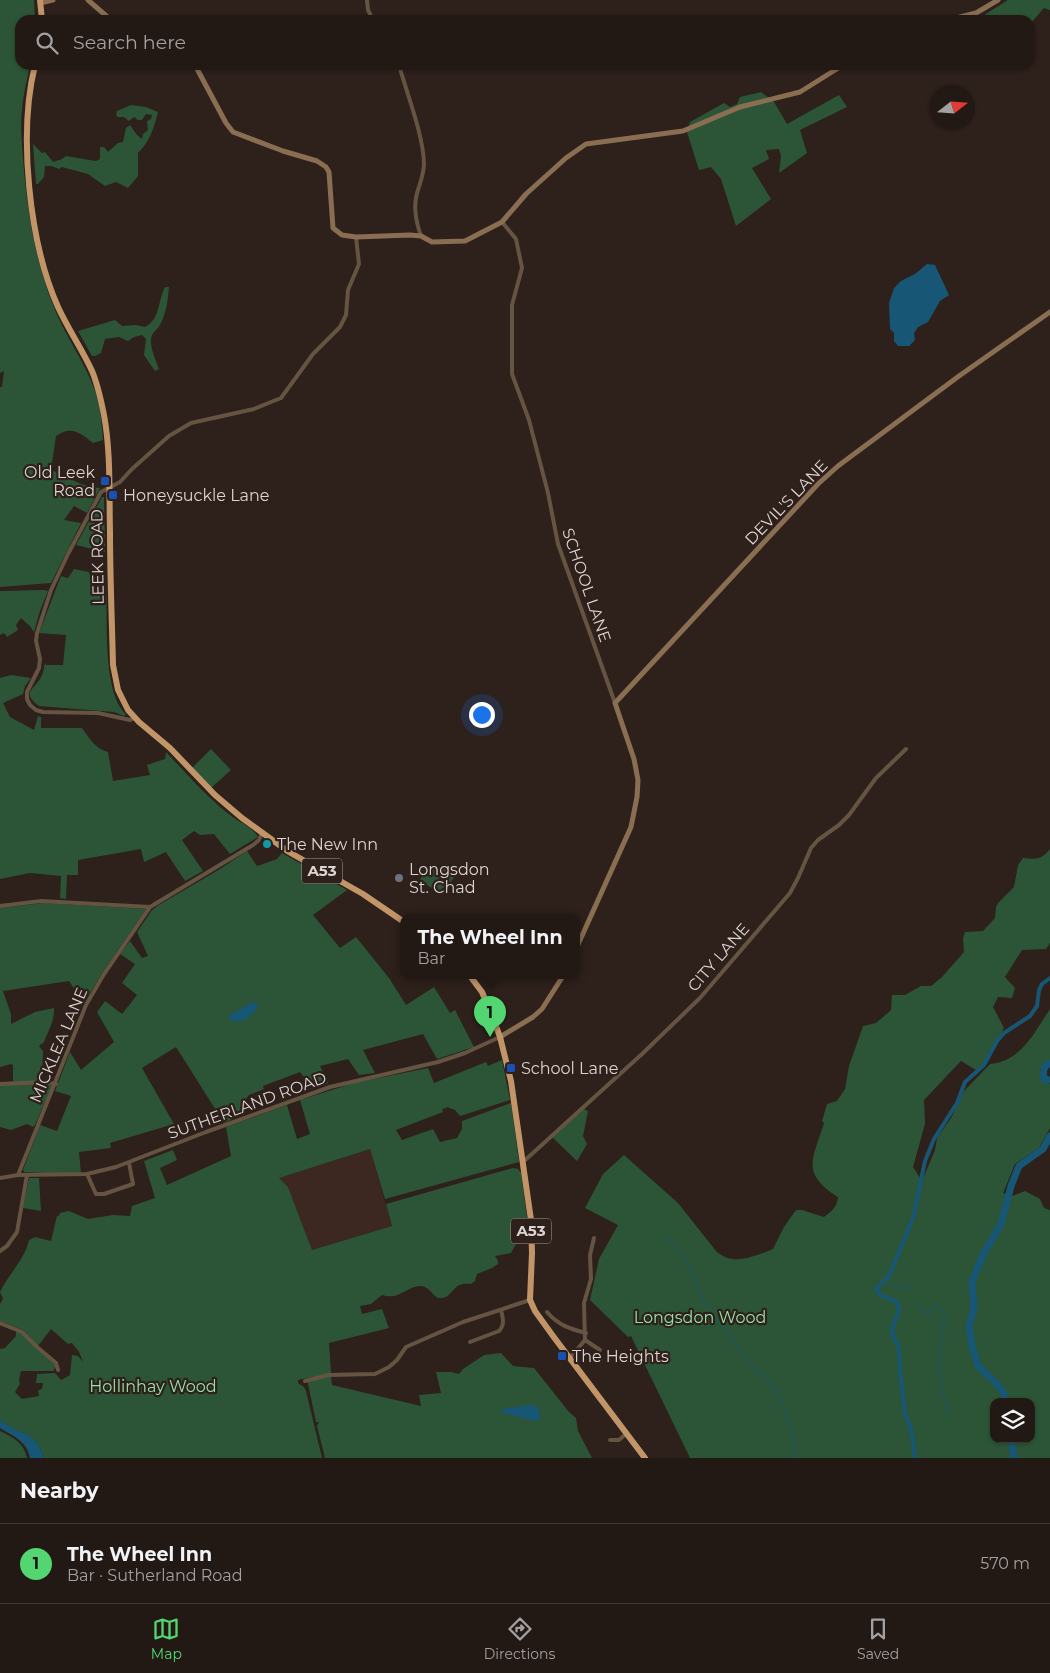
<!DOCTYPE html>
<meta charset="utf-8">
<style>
:root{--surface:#221814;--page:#2a211d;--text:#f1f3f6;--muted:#a2a0a0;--line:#3f3734;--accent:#53d672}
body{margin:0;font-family:Montserrat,sans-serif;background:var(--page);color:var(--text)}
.controls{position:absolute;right:15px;bottom:15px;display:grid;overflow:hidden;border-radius:10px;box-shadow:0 1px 4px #0004}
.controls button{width:45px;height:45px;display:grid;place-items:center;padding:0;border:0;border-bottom:1px solid var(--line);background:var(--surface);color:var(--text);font:25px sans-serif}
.compass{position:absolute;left:930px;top:85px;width:45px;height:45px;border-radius:50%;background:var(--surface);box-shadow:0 1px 4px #0004;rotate:73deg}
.you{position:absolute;left:481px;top:714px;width:18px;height:18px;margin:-12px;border:4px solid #fff;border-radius:50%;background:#1a73e8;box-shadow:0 0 0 8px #1a73e833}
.badge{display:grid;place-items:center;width:32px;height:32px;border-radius:50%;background:var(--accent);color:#111;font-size:16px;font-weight:700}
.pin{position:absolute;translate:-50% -41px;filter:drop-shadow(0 1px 2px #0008)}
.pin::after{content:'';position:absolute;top:26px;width:18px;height:15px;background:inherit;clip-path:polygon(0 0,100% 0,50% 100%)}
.popup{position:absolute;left:400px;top:914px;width:180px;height:65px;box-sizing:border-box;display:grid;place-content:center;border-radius:10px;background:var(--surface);filter:drop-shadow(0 1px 4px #0005);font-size:16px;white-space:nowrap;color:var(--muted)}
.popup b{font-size:19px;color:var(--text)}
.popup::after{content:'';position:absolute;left:50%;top:100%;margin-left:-10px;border:10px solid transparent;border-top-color:var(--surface)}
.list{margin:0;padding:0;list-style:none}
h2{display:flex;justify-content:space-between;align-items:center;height:65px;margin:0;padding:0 20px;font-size:21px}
h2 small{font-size:16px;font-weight:400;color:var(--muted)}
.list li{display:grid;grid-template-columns:32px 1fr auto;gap:15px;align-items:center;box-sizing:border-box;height:80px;padding:0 20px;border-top:1px solid var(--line)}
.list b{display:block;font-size:19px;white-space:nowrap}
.list p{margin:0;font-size:16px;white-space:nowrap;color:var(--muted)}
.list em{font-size:16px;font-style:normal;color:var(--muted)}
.icon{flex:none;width:28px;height:28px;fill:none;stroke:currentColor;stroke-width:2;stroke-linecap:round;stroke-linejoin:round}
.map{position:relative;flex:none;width:1050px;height:1458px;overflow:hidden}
.search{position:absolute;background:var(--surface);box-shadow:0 1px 4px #0004;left:15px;right:15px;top:15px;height:55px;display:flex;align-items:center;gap:12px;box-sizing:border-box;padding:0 18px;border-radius:15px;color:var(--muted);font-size:19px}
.sheet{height:145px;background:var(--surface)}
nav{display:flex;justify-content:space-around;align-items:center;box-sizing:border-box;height:70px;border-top:1px solid var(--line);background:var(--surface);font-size:14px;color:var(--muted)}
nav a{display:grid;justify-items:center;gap:2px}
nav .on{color:var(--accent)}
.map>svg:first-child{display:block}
.built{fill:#3c2820}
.green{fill:#2b5536;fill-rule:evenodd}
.water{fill:#175775}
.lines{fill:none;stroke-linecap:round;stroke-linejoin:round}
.stream{stroke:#175775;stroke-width:1}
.canal{stroke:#175775;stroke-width:4}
.river{stroke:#175775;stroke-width:7}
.street{stroke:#655442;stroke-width:4}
.secondary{stroke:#8a6e52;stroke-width:5}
.highway{stroke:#c19568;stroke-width:6}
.transit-dot{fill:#1a4fb4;stroke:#2e201b;stroke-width:2}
.culture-dot{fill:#0f9aa8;stroke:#2e201b;stroke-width:2}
.worship-dot{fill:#6b7280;stroke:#2e201b;stroke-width:2}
.labels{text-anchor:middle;stroke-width:4.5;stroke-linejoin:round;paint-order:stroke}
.shield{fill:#2e201b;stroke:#a89d9a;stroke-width:1}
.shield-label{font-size:15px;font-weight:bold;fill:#ddd3d0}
.poi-label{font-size:16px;fill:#ddd3d0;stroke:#2e201b;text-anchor:start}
.street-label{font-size:16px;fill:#ddd3d0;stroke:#2e201b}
.park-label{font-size:16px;fill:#95e0a6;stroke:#2e201b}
</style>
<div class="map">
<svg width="1050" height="1458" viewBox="0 0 1050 1458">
<rect width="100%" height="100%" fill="#2e201b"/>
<polygon class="built" points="370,1149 392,1226 312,1250 288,1187 279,1178"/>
<g class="green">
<path d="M0,0H34L35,20H20V65H30C27,80 23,95 22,110C20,126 22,143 23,159C27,211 35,262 55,310C66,337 84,361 94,388C100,405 102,423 103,440L93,443C81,433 71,425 56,436L51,470C68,477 82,487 100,488L87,513L74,506L64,520L81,523L51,583L0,587V387H2L4,371L0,373Z"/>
<polygon points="1008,0 1050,0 1050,10 1044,8 1030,24 1030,20 988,20 981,17"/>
<polygon points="761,92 774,102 787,124 839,95 847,107 800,130 807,153 779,173 781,156 779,149 766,150 769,159 752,168 771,199 736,226 721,179 711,167 699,170 687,132 690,122 724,103 730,107 737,104 740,97"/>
<path d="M131,105L146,107L158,112C154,128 150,141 138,153V176L128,188L116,182L105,186L88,174L62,167L59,169L51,166H45L44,177L38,184H36L33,144L42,153L45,152L53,162L62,159L66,156L96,161L100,159V147H104L108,152L118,143L123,142L126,128L130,125L137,135L142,139L143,134L148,130L147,121L151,119L152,115L146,114L142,120H138L134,117L129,121L124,117H118L116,115L117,111Z"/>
<path d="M165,287H169C168,300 166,314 160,325C158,329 154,331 152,335C148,344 156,360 159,369L155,371L144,355L146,339L142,335L134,337L128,341L119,337L105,339L101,353L95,356H92L78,331L115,320L122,326L136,325L145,327C160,320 158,300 165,287Z"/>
<polygon points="102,497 104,497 105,552 76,545"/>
<path d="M74,569L89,572L92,582L106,586C108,618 102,693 126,714L124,716L114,712L39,706C22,693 32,691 40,679C43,675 44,668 45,663L46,665H63L66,635L39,633L61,576L68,578Z"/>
<polygon points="44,590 48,591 40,611 34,632 30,626 21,618 16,625 18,630 7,637 4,633 0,635 0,591"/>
<path d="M11,675L31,678L25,686L23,694L3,703L10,717L34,730L38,716L41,717V728H82C89,738 96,749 108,752L113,781L150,775L147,765L165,759L166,752C188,775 208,799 234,818C242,823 254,829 258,837L230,854L214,834L200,835L194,831L182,840L203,871L185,881L166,852L144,862L141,849L78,860V875H67L66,899L60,898L61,876L30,873L0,879V678Z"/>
<polygon points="211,749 231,770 211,788 192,768"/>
<path d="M1050,849V943L1046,949L1022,950L1005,977L1015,988L1012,998L998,997L993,1007L1004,1028L989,1060L976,1070L961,1061L924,1100L925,1124L913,1167L922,1181L935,1150L937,1138L951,1118L964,1091L990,1064C1021,1062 1035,1031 1050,1009V1061L1045,1063L1040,1070L1042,1078L1050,1084V1128L1039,1148L1015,1164L1003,1193L1012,1196L1025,1191L1040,1199L1044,1208L1050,1210V1458H690L631,1336L628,1337L590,1300L599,1259L618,1225L585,1208L603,1174L624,1155L678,1203L716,1251C733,1267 755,1256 773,1249L784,1227L796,1210H802L824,1217C832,1211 837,1207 838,1197C800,1173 813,1159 824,1123L822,1121L827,1104L837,1101L845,1089L849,1066L863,1026L876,1023L891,1010L892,995H905L921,986H931L942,977L964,952L963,938L965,932L983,931L995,918L996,907L999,902L1014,887L1018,865L1023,858C1036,860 1042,859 1050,849ZM994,1402H1031V1439H994Z"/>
<polygon points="247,851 257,866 277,859 282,853 347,890 313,915 340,948 356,937 389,978 406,1005 434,987 450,1013 455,1010 474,1047 437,1059 423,1034 363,1050 375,1073 359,1075 348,1059 320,1066 328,1083 313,1089 300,1072 263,1086 264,1089 249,1095 241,1105 245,1114 224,1123 176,1047 142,1068 174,1124 110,1143 111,1148 79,1152 81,1173 68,1174 24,1172 23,1170 40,1125 57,1131 71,1096 55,1091 70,1052 81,1070 114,1042 97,1012 105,1001 122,1014 137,995 122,983 135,964 120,954 130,941 142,958 148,956 137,932 152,910 157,906 220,869"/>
<polygon points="429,865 459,870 442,895 420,880"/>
<path d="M44,903L146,909L104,970L84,1003L69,981L3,991L11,1014V1024L35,1012L54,1008C55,1020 48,1031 44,1042L39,1046L43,1051L42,1081L13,1082V1065L11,1064L0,1067V908Z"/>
<path d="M502,1060L510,1100L460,1116L455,1110L447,1107L446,1108L442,1109L443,1112L396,1130L402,1140L433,1129L440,1142L457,1138L462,1129V1121L511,1103L519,1162L385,1199L370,1149L279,1178L288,1187L312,1250L392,1226L386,1204L513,1168L518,1169L521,1173L529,1233L516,1244L511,1253L495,1256L498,1261V1264L492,1268L477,1274L475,1281L471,1284C455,1282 455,1291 446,1297C444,1298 441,1298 438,1298C432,1295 429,1287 422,1286C407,1285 400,1301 382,1295L371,1304L360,1306L362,1314L382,1309L389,1328L329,1343L331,1373L298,1380V1383L304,1387L306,1391L322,1458H44C36,1429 18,1436 0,1420V1349L5,1348L16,1336V1331L21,1332L56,1366L53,1371H21L19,1380L20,1384L15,1392L22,1399L39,1396L38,1390L42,1389L43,1383H36L37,1374L55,1373L61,1380L70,1375L72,1355L78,1356L83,1362L79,1352L72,1343L68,1344L51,1329L38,1346L23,1330L0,1321V1304L3,1299L0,1292C8,1275 25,1259 29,1240L35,1237L51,1241L57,1216H59L60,1213L69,1211L88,1219L113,1215L130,1216L132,1206L155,1198L144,1161L173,1150L177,1160L160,1168L167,1185L231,1156L226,1127L287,1105L297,1139L310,1134L300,1100L354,1083L428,1068L434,1083L486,1062L488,1066Z"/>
<polygon points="42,1083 52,1086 35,1125 33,1127 27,1124 11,1130 0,1127 0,1085"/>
<polygon points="584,1109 588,1111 583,1136 587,1144 577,1161 552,1137"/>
<polygon points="29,1178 39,1178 41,1211 23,1208"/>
<polygon points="501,1353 513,1366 534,1368 569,1412 576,1418 578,1431 592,1458 325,1458 317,1426 319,1422 316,1422 308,1384 308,1381 331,1376 332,1385 421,1406 419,1395 441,1393 436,1372 451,1372 459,1374 463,1369 484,1355"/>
<path d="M0,1431C13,1437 24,1443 27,1458H0Z"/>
</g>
<g class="water">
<polygon points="927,264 935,265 949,295 940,301 928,322 918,327 914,333 915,340 909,346 898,346 894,341 894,333 890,329 889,303 894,288 901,281 915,274"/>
<path d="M255,1002L258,1005C253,1017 240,1026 228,1019L230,1015L251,1003Z"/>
<polygon points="531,1405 538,1407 540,1419 534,1421 503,1413 501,1410 502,1409"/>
<path d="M0,1420C19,1436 36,1429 44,1458H30C27,1441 13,1436 0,1428Z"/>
</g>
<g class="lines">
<g class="stream">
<polyline points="665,1236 691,1267 700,1295 708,1309 722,1327 725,1329 730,1337 752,1366 756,1371 764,1375 774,1388 784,1405 787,1418"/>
<polyline points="891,1284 914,1289"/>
<path d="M916,1301L924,1312L927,1313H929L934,1305L936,1304L944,1311C945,1326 941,1339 939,1354C938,1376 944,1396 949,1417"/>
<polyline points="106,1388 107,1385"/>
<polyline points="106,1395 106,1392"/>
<path d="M787,1421C794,1432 792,1445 795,1458"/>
</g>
<polyline class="canal" points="915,1458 911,1428 905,1415 900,1370 899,1349 893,1335 892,1329 899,1310 898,1305 896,1301 880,1295 876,1289 889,1276 913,1218 925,1161 934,1139 957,1103 965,1082 984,1065 997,1041 1004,1033 1030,1016 1037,1006 1039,990 1042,984 1050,978"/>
<g class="river">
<path d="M1050,1063C1043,1066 1043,1072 1044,1079L1050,1080"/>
<polyline points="1005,1402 1004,1394 996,1383 978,1366 972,1346 969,1326 974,1308 972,1281 984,1253 1001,1224 1011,1186 1019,1166 1043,1149 1050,1136"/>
<polyline points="1011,1439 1014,1458"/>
</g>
<g class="street">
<polyline points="367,0 368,10 373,20"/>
<path d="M399,65C407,94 423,134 424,163C424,173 421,180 418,190C413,204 416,222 421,236"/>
<polyline points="502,222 516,239 522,268 512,305 512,374 529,420 548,493 558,544 615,703"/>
<polyline points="134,718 130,720 98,713 43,712 36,710 30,705 27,699 27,692 39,668 40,659 36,641 37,633 51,590 68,554 101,492 120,482 132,469 169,436 191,423 254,409 281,398 313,354 340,327 346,315 348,290 359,264 356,237"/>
<polyline points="0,906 41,901 150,907"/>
<polyline points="0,1084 43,1082 56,1084"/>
<polyline points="523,1162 642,1054 700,998 790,893 798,878 811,848 818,840 839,825 849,815 876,778 906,749"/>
<polyline points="87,1174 96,1194 104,1194 133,1184 129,1163"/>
<polyline points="18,1175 86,1005 104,974 150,907 253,845 259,840 262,833"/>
<polyline points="0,1178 18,1175 87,1174 116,1167 206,1132 330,1087 438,1062 465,1053 500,1037"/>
<polyline points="0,1251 7,1246 17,1232 27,1175"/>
<path d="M547,1312C558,1325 570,1329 586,1333"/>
<polyline points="0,1323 22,1332 37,1347 56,1363 58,1370"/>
<polyline points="585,1340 600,1350"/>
<path d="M470,1342L499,1331C505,1325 503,1318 501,1310"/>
<polyline points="570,1358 585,1340 584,1303 591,1279 590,1255 594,1238"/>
<polyline points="305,1381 328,1375 375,1374 389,1367 397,1360 406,1347 463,1322 530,1300"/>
<polyline points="610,1440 619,1440 627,1433"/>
</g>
<g class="secondary">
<polyline points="88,0 111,20"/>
<polyline points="40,3 53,0"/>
<polyline points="948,20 976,13 998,0"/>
<polyline points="195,65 226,123 233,132 283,151 317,161 326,167 329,172 333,228 342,235 356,237 410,235 421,236 432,242 465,241 502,222 526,194 566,158 586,144 683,131 740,107 800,92 843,65"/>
<polyline points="576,949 631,827 637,797 638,780 634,759 615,703 818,484 838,466 959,376 1050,312"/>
<polyline points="500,1037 533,1017 542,1009 563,976"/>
</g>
<g class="highway">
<polyline points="40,0 42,20"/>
<path d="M35,65C18,134 29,242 58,307C68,329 82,349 92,371C98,385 101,400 104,415C111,453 109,493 110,532C110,576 112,621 113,665L118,690L128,710L139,722L170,748L215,795L242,818L289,852L363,894L404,922"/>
<polyline points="470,976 482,992 493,1018 500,1037 511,1081 531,1220 532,1253 530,1300 535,1311 553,1336 645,1458"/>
</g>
</g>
<g class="transit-dot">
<rect x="100" y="476" width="10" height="10" rx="2.5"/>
<rect x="108" y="490" width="10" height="10" rx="2.5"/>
<rect x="506" y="1063" width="10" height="10" rx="2.5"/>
<rect x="557" y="1351" width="10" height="10" rx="2.5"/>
</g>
<circle class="culture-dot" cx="267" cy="844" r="5"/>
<circle class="worship-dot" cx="399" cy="878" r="5"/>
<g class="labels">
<g class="shield">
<rect x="302" y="858.5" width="40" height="25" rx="4"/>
<rect x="511" y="1218.5" width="40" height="25" rx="4"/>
</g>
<g class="shield-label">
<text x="322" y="876">A53</text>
<text x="531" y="1236">A53</text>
</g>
<g class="poi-label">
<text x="95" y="478" text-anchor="end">Old Leek<tspan x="95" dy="18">Road</tspan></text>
<text x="123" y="501">Honeysuckle Lane</text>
<text x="277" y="850">The New Inn</text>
<text x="409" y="875">Longsdon<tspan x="409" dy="18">St. Chad</tspan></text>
<text x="521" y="1074">School Lane</text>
<text x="572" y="1362">The Heights</text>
</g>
<g class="street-label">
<text transform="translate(786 502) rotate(-46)" y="6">DEVIL'S LANE</text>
<text transform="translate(97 557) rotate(-91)" y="6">LEEK ROAD</text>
<text transform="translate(587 585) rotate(71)" y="6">SCHOOL LANE</text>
<text transform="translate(718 957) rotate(-49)" y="6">CITY LANE</text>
<text transform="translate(58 1045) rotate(-67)" y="6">MICKLEA LANE</text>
<text transform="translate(247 1105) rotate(-20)" y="6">SUTHERLAND ROAD</text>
</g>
<g class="park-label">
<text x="700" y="1323">Longsdon Wood</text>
<text x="153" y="1392">Hollinhay Wood</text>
</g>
</g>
</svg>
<div class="controls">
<button><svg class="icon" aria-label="layers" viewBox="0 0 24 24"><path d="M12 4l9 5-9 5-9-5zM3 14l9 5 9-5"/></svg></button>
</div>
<svg class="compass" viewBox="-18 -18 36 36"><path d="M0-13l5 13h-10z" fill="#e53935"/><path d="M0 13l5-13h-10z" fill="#a2a0a0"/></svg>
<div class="you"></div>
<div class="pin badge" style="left:490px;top:1037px">1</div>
<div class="popup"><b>The Wheel Inn</b>Bar</div>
<div class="search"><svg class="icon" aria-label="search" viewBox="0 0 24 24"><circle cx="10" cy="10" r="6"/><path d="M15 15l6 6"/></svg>Search here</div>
</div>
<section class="sheet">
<h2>Nearby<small></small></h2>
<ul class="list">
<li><span class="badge">1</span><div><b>The Wheel Inn</b><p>Bar · Sutherland Road</p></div><em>570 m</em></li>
</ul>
</section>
<nav>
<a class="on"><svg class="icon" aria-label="map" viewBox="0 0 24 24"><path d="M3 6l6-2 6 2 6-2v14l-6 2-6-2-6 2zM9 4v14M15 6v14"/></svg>Map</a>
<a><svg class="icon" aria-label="directions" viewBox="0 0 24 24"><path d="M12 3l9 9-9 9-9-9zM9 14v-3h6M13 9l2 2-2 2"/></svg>Directions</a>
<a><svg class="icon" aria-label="saved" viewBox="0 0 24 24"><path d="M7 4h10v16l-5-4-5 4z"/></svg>Saved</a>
</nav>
